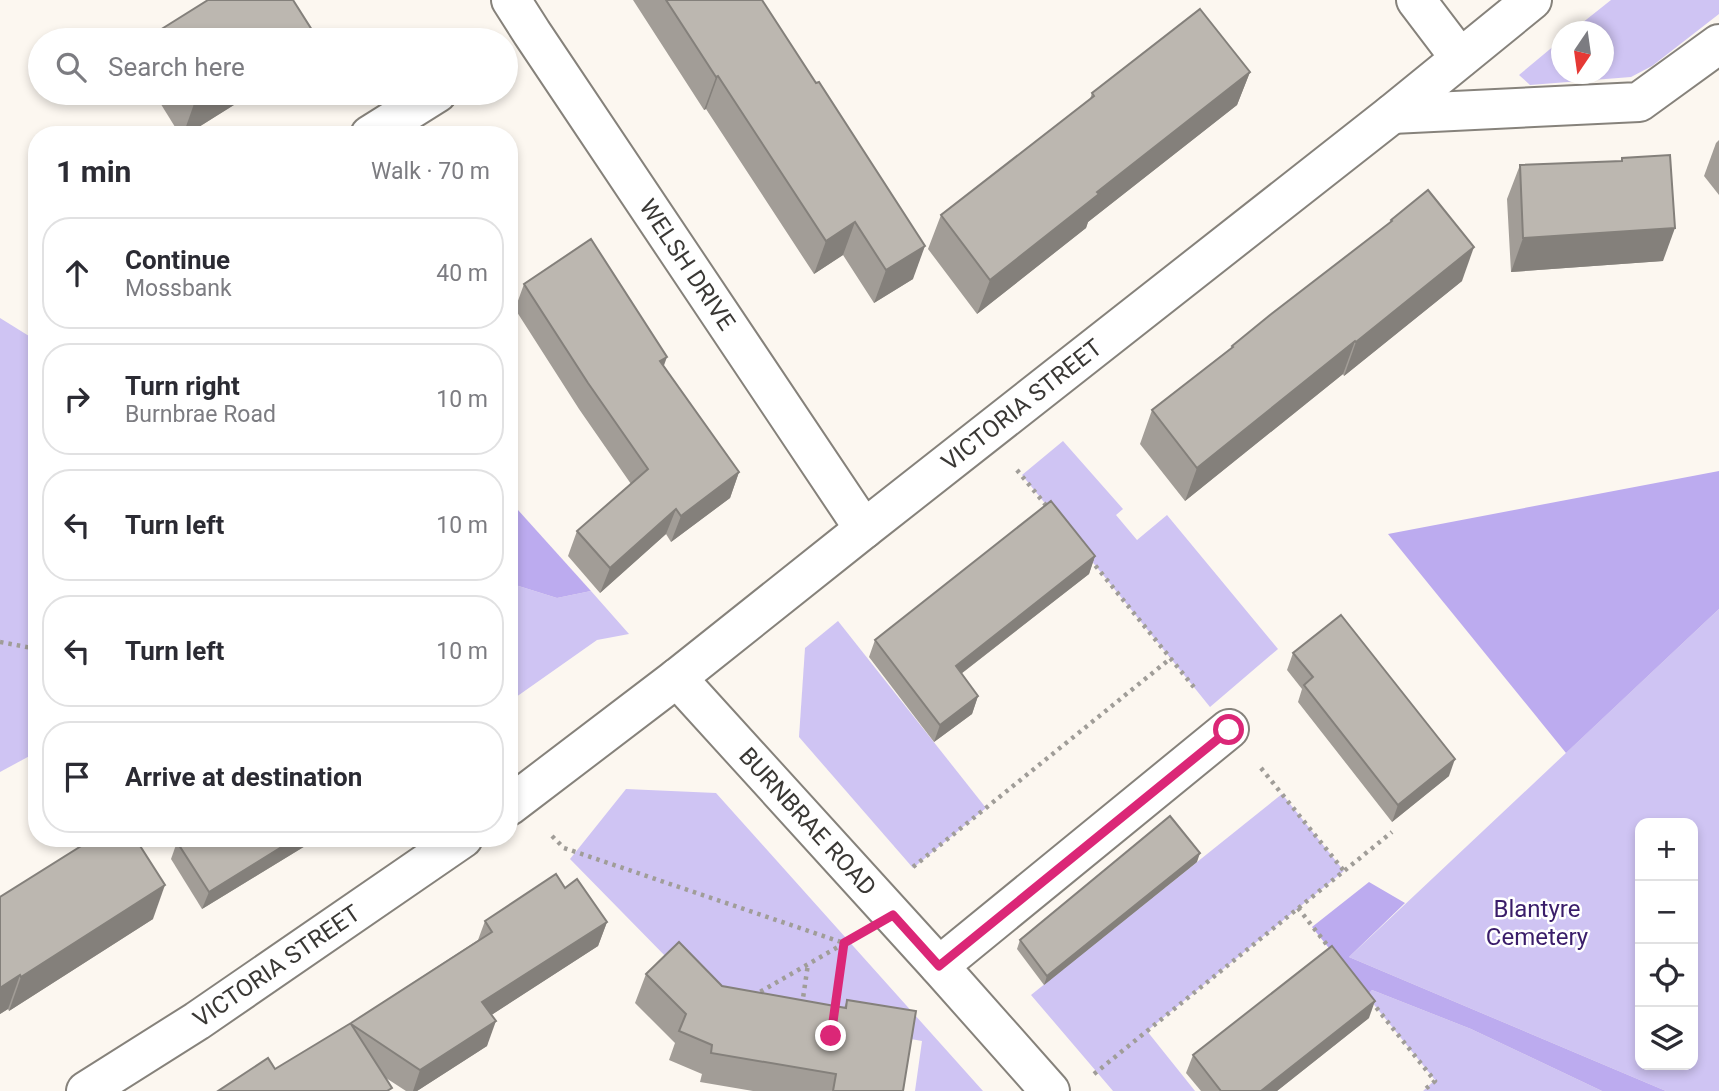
<!DOCTYPE html>
<meta charset="utf-8">
<style>
:root{--surface:#fff;--page:#f2f2f3;--text:#2b2b33;--muted:#7c7c81;--line:#e1e1e2}
body{margin:0;font-family:Roboto,sans-serif;background:var(--page);color:var(--text)}
.controls{position:absolute;right:21px;bottom:21px;display:grid;overflow:hidden;border-radius:14px;box-shadow:0 4px 10px #0003}
.controls button{width:63px;height:63px;display:grid;place-items:center;padding:0;border:0;border-bottom:2px solid var(--line);background:var(--surface);color:var(--text);font:35px sans-serif}
.compass{position:absolute;left:1551px;top:21px;width:63px;height:63px;border-radius:50%;background:var(--surface);box-shadow:0 4px 10px #0003;rotate:193deg}
.stop{position:absolute;width:21px;height:21px;margin:-16px;border:5px solid #db2777;border-radius:50%;background:#fff}
.stop.end{background:#db2777;border-color:#fff;box-shadow:0 2px 7px #0008}
.list{margin:0;padding:0;list-style:none}
h2{display:flex;justify-content:space-between;align-items:center;height:91px;margin:0;padding:0 28px;font-size:30px}
h2 small{font-size:23px;font-weight:400;color:var(--muted)}
.list li{display:grid;grid-template-columns:46px 1fr auto;gap:21px;align-items:center;box-sizing:border-box;height:112px;margin:0 14px 14px;padding:0 14px;border:2px solid var(--line);border-radius:28px}
.list b{display:block;font-size:26px;white-space:nowrap}
.list p{margin:0;font-size:23px;white-space:nowrap;color:var(--muted)}
.list em{font-size:23px;font-style:normal;color:var(--muted)}
.icon{flex:none;width:38px;height:38px;fill:none;stroke:currentColor;stroke-width:2;stroke-linecap:round;stroke-linejoin:round}
.map{position:relative;flex:none;width:1719px;height:1091px;overflow:hidden}
.search{position:absolute;background:var(--surface);box-shadow:0 4px 10px #0003;left:28px;top:28px;width:490px;height:77px;display:flex;align-items:center;gap:18px;box-sizing:border-box;padding:0 24px;border-radius:38px;color:var(--muted);font-size:26px}
.panel{position:absolute;background:var(--surface);box-shadow:0 4px 10px #0003;left:28px;top:126px;width:490px;height:721px;border-radius:28px}
.map>svg:first-child{display:block}
.green{fill:#cfc4f3;fill-rule:evenodd}
.forest{fill:#bcabef}
.lines{fill:none;stroke-linecap:round;stroke-linejoin:round}
.minor-casing{stroke:#86827b;stroke-width:42}
.path{stroke:#a09d98;stroke-width:4.5;stroke-dasharray:3.5 5;stroke-linecap:butt}
.minor{stroke:#fff;stroke-width:38}
.wall{fill:#a29d97}
.shaded-wall{fill:#84807b}
.building{fill:#bcb7b0;stroke:#84807b;stroke-width:2}
.route{stroke:#db2777;stroke-width:9}
.labels{text-anchor:middle;stroke-width:5;stroke-linejoin:round;paint-order:stroke}
.street-label{font-size:24px;fill:#3a3835;stroke:#fff}
.park-label{font-size:24px;fill:#3a1d6a;stroke:#fff}
</style>
<div class="map">
<svg width="1719" height="1091" viewBox="0 0 1719 1091">
<rect width="100%" height="100%" fill="#fcf7f0"/>
<g class="green">
<polygon points="1611,0 1719,0 1719,14 1652,66 1631,77 1530,85 1519,75 1561,40 1562,74 1604,74 1604,32 1572,31"/>
<polygon points="0,318 37,341 37,752 0,772"/>
<polygon points="1063,441 1123,509 1116,515 1137,540 1167,515 1278,649 1210,707 1022,475"/>
<polygon points="509,583 557,598 591,591 629,634 597,640 509,702"/>
<path d="M1719,609V1091H1666L1349,957ZM1640,823H1693V1065H1640Z"/>
<polygon points="838,621 986,808 913,868 799,737 805,648"/>
<polygon points="626,789 716,793 983,1091 915,1091 922,1041 833,1025 722,1014 570,859"/>
<polygon points="1282,794 1344,871 1147,1031 1195,1091 1113,1091 1031,995"/>
<polygon points="1372,990 1471,1029 1602,1091 1423,1091 1435,1080 1367,996"/>
</g>
<g class="forest">
<polygon points="1719,471 1719,609 1566,753 1388,534"/>
<polygon points="509,500 591,591 557,598 509,583"/>
<polygon points="1369,882 1405,903 1349,957 1666,1091 1602,1091 1471,1029 1372,990 1367,996 1312,927"/>
</g>
<g class="lines">
<defs>
<g id="minor">
<path id="s1" d="M511,0L532,33L864,529"/>
<polyline points="1416,0 1460,58"/>
<polyline points="1392,114 1639,102 1719,44"/>
<polyline points="370,135 437,93"/>
<path id="s2" d="M677,678L939,966L1050,1091"/>
<path id="s3" d="M509,806L677,678L864,529L1392,114L1532,0"/>
<polyline points="939,966 1229,729"/>
<path id="s4" d="M86,1091L197,1021L463,838"/>
</g>
</defs>
<use href="#minor" class="minor-casing"/>
<g class="path">
<polyline points="1017,470 1049,509"/>
<polyline points="1090,559 1197,691"/>
<polyline points="0,642 37,649"/>
<polyline points="1261,768 1344,871"/>
<polyline points="552,836 564,848 844,943 834,1010"/>
<polyline points="913,867 1171,658"/>
<polyline points="1298,908 1331,950"/>
<polyline points="753,996 843,944"/>
<polyline points="1371,1001 1435,1081 1423,1091"/>
<polyline points="802,1005 808,964"/>
<polyline points="1094,1074 1392,832"/>
</g>
<use href="#minor" class="minor"/>
</g>
<g class="wall">
<polygon points="633,0 762,0 913,279 874,303 843,255 814,274 706,109 704,110"/>
<polygon points="1250,72 1237,105 1088,222 1086,228 977,314 928,249 941,215 1090,99 1092,93"/>
<polygon points="154,93 253,93 186,135 180,135"/>
<polygon points="1719,140 1719,195 1704,176 1716,143"/>
<polygon points="1622,158 1663,261 1511,272 1507,199 1520,165 1621,161"/>
<polygon points="1391,220 1462,281 1344,376 1343,374 1185,501 1140,444 1152,410 1390,223"/>
<polygon points="524,284 663,367 739,472 730,498 671,542 666,534 600,593 568,556 577,531 631,484 579,409 515,309"/>
<polygon points="1095,556 1089,574 961,674 978,696 972,714 934,742 869,657 875,640"/>
<polygon points="1293,653 1449,776 1392,822 1298,702 1302,689 1287,670"/>
<polygon points="315,840 202,909 171,859 177,842"/>
<polygon points="1197,862 1044,985 1017,949 1020,940"/>
<polygon points="565,888 607,922 598,946 491,1015 487,1046 417,1091 406,1091 386,1078 275,1069 351,1023 478,940 485,921"/>
<polygon points="0,897 153,919 9,1011 8,1009 0,1014"/>
<polygon points="646,974 722,986 844,1008 847,1000 903,1091 753,1091 700,1082 702,1074 669,1060 675,1043 635,1003"/>
<polygon points="1369,1018 1277,1091 1201,1091 1186,1073 1193,1055"/>
</g>
<g class="shaded-wall">
<polygon points="312,30 308,40 295,40"/>
<polygon points="1250,72 1237,105 1088,222 1086,228 977,314 990,280 1097,192"/>
<polygon points="718,76 706,109 704,110 716,77"/>
<polygon points="211,93 253,93 186,135 183,135 194,104"/>
<polygon points="855,222 843,255 814,274 826,241"/>
<polygon points="1675,228 1663,261 1511,272 1523,238"/>
<polygon points="925,246 913,279 874,303 886,270"/>
<polygon points="1474,247 1462,281 1344,376 1356,342"/>
<polygon points="1355,341 1343,374 1185,501 1197,468"/>
<polygon points="667,357 658,382 660,361"/>
<polygon points="739,472 730,498 671,542 681,516"/>
<polygon points="676,509 666,534 600,593 610,568"/>
<polygon points="1095,556 1089,574 949,683 956,666"/>
<polygon points="978,696 972,714 934,742 940,725"/>
<polygon points="1455,759 1449,776 1392,822 1398,805"/>
<polygon points="296,838 316,838 315,840 202,909 209,892"/>
<polygon points="1200,853 1197,862 1044,985 1047,976"/>
<polygon points="165,885 153,919 9,1011 21,977"/>
<polygon points="607,922 598,946 473,1027 482,1002"/>
<polygon points="20,975 8,1009 0,1014 0,988"/>
<polygon points="1375,1001 1369,1018 1277,1091 1261,1091"/>
<polygon points="496,1021 487,1046 417,1091 413,1091 420,1070"/>
</g>
<g class="building">
<polygon points="208,0 293,0 312,30 295,40 155,40 152,35"/>
<polygon points="666,0 762,0 816,83 819,82 925,246 886,270 855,222 826,241 718,76 716,77"/>
<polygon points="1200,9 1250,72 1097,192 1099,194 990,280 941,215 1094,96 1092,93"/>
<polygon points="187,93 211,93 194,104"/>
<polygon points="1670,155 1675,228 1523,238 1520,165 1622,161 1622,158"/>
<polygon points="1428,190 1474,247 1356,342 1355,341 1197,468 1152,410 1233,347 1232,346 1270,315 1392,221 1391,220"/>
<polygon points="591,239 667,357 660,361 739,472 681,516 676,509 610,568 577,531 648,469 588,383 524,284"/>
<polygon points="1051,501 1095,556 956,666 978,696 940,725 875,640"/>
<polygon points="1341,615 1455,759 1398,805 1304,685 1313,677 1293,653"/>
<polygon points="1170,816 1200,853 1047,976 1020,940"/>
<polygon points="94,838 135,838 165,885 21,977 20,975 0,988 0,897"/>
<polygon points="184,838 296,838 209,892 177,842"/>
<polygon points="556,874 565,888 577,879 607,922 482,1002 496,1021 420,1070 351,1024 392,1088 387,1091 218,1091 268,1058 275,1069 351,1023 492,932 485,921"/>
<polygon points="679,942 722,986 846,1008 847,1000 916,1011 903,1091 833,1091 836,1074 711,1053 712,1045 679,1031 686,1014 646,974"/>
<polygon points="1332,946 1375,1001 1261,1091 1221,1091 1193,1055"/>
</g>
<g class="lines">
<polyline class="route" points="831,1036 844,943 893,915 939,966 1229,730"/>
</g>
<g class="labels">
<g class="street-label">
<text dy="8" stroke="none"><textPath href="#s1" startOffset="318">WELSH DRIVE</textPath></text>
<text dy="8" stroke="none"><textPath href="#s3" startOffset="651">VICTORIA STREET</textPath></text>
<text dy="8" stroke="none"><textPath href="#s2" startOffset="194">BURNBRAE ROAD</textPath></text>
<text dy="8" stroke="none"><textPath href="#s4" startOffset="228">VICTORIA STREET</textPath></text>
</g>
<g class="park-label">
<text x="1537" y="917">Blantyre<tspan x="1537" dy="28">Cemetery</tspan></text>
</g>
</g>
</svg>
<div class="controls">
<button>+</button>
<button>−</button>
<button><svg class="icon" aria-label="locate" viewBox="0 0 24 24"><circle cx="12" cy="12" r="6"/><path d="M12 2v4M12 18v4M2 12h4M18 12h4"/></svg></button>
<button><svg class="icon" aria-label="layers" viewBox="0 0 24 24"><path d="M12 4l9 5-9 5-9-5zM3 14l9 5 9-5"/></svg></button>
</div>
<svg class="compass" viewBox="-18 -18 36 36"><path d="M0-13l5 13h-10z" fill="#e53935"/><path d="M0 13l5-13h-10z" fill="#7c7c81"/></svg>
<div class="stop" style="left:1229px;top:730px"></div>
<div class="stop end" style="left:831px;top:1036px"></div>
<div class="search"><svg class="icon" aria-label="search" viewBox="0 0 24 24"><circle cx="10" cy="10" r="6"/><path d="M15 15l6 6"/></svg>Search here</div>
<section class="panel">
<h2>1 min<small>Walk · 70 m</small></h2>
<ul class="list">
<li><svg class="icon" aria-label="ahead" viewBox="0 0 24 24"><path d="M12 20V5M6 11l6-6 6 6"/></svg><div><b>Continue</b><p>Mossbank</p></div><em>40 m</em></li>
<li><svg class="icon" aria-label="right" viewBox="0 0 24 24"><path d="M7 20v-9h11M14 6l5 5-5 5"/></svg><div><b>Turn right</b><p>Burnbrae Road</p></div><em>10 m</em></li>
<li><svg class="icon" aria-label="left" viewBox="0 0 24 24"><path d="M17 20v-9H6M10 6l-5 5 5 5"/></svg><div><b>Turn left</b></div><em>10 m</em></li>
<li><svg class="icon" aria-label="left" viewBox="0 0 24 24"><path d="M17 20v-9H6M10 6l-5 5 5 5"/></svg><div><b>Turn left</b></div><em>10 m</em></li>
<li><svg class="icon" aria-label="arrive" viewBox="0 0 24 24"><path d="M6 21V4h12l-3 4 3 4H6"/></svg><div><b>Arrive at destination</b></div></li>
</ul>
</section>
</div>
